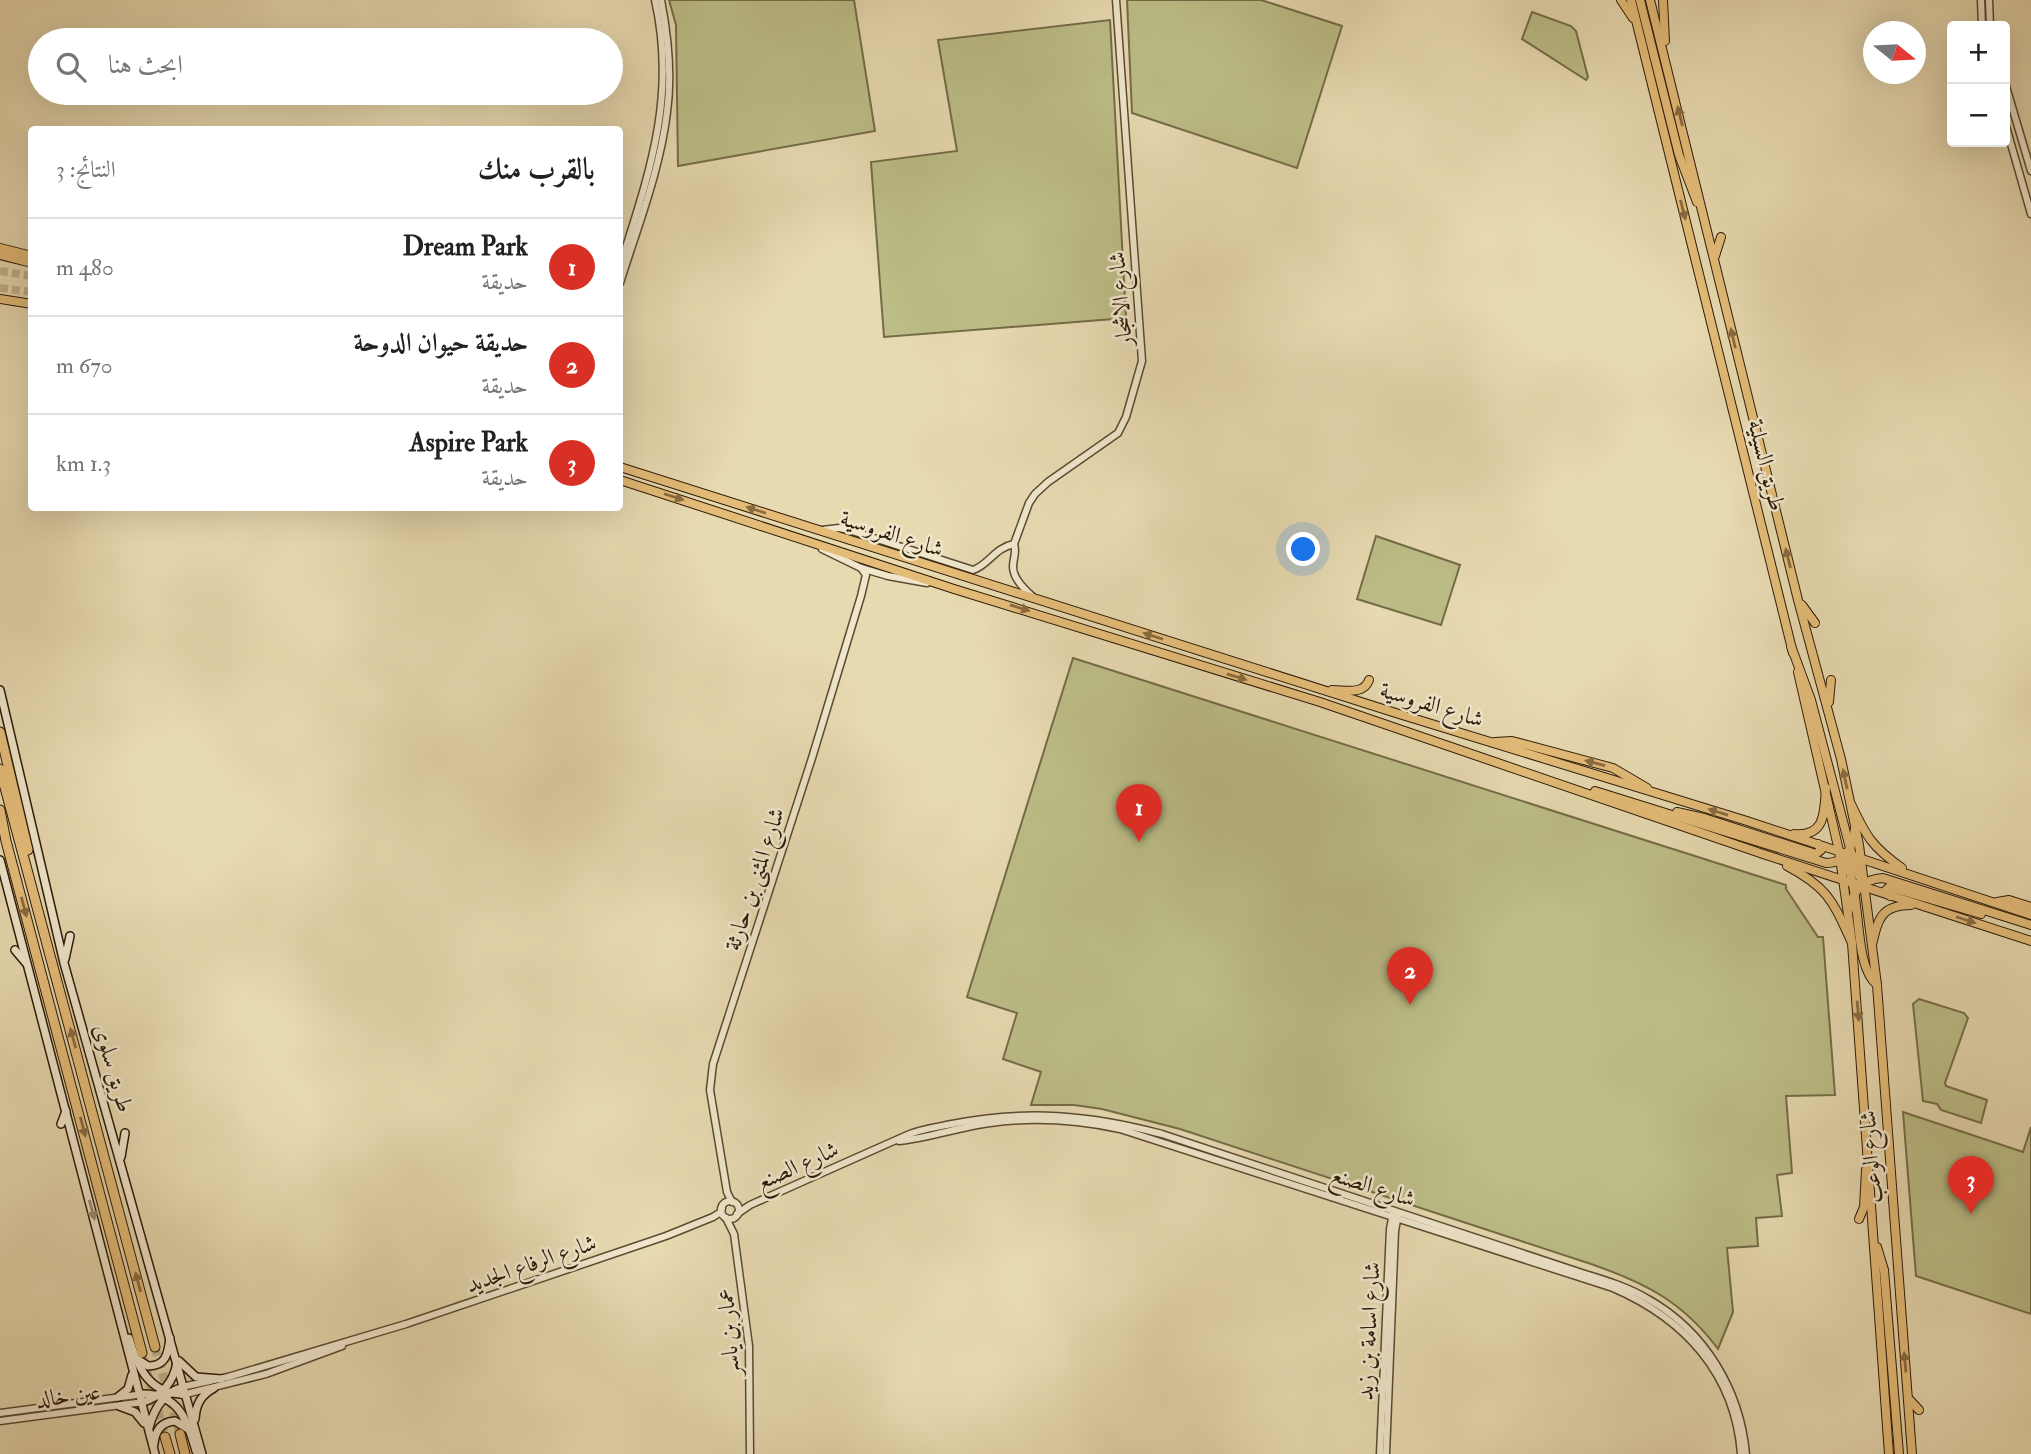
<!DOCTYPE html>
<html lang="ar">
<meta charset="utf-8">
<style>
:root{--surface:#fff;--page:#f6f6f6;--text:#222;--muted:#767676;--line:#e0e0e0;--accent:#d93025}
body{margin:0;font-family:"IM FELL Double Pica",Amiri,serif;background:var(--page);color:var(--text);direction:rtl}
.controls{position:absolute;right:21px;top:21px;display:grid;overflow:hidden;border-radius:7px;box-shadow:0 7px 28px #0002}
.controls button{width:63px;height:63px;display:grid;place-items:center;padding:0;border:0;border-bottom:2px solid var(--line);background:var(--surface);color:var(--text);font:35px sans-serif}
.compass{position:absolute;left:1863px;top:21px;width:63px;height:63px;border-radius:50%;background:var(--surface);box-shadow:0 7px 28px #0002;rotate:108deg}
.you{position:absolute;left:1304px;top:550px;width:24px;height:24px;margin:-18px;border:5px solid #fff;border-radius:50%;background:#1a73e8;box-shadow:0 0 0 10px #1a73e833}
.badge{display:grid;place-items:center;width:46px;height:46px;border-radius:50%;background:var(--accent);color:#fff;font-size:23px;font-weight:700}
.pin{position:absolute;translate:-50% -58px;filter:drop-shadow(0 2px 4px #0008)}
.pin::after{content:'';position:absolute;top:37px;width:24px;height:21px;background:inherit;clip-path:polygon(0 0,100% 0,50% 100%)}
.list{margin:0;padding:0;list-style:none}
h2{display:flex;justify-content:space-between;align-items:center;height:91px;margin:0;padding:0 28px;font-size:30px}
h2 small{font-size:23px;font-weight:400;color:var(--muted)}
.list li{display:grid;grid-template-columns:46px 1fr auto;gap:21px;align-items:center;box-sizing:border-box;height:98px;padding:0 28px;border-top:2px solid var(--line)}
.list b{display:block;font-size:26px;white-space:nowrap}
.list p{margin:0;font-size:23px;white-space:nowrap;color:var(--muted)}
.list em{font-size:23px;font-style:normal;color:var(--muted)}
.icon{flex:none;width:38px;height:38px;fill:none;stroke:currentColor;stroke-width:2;stroke-linecap:round;stroke-linejoin:round}
.map{position:relative;flex:none;width:2031px;height:1454px;overflow:hidden;direction:ltr}
.search{position:absolute;background:var(--surface);box-shadow:0 7px 28px #0002;left:28px;top:28px;width:595px;height:77px;display:flex;align-items:center;gap:18px;box-sizing:border-box;padding:0 24px;border-radius:38px;color:var(--muted);font-size:26px}
.panel{position:absolute;background:var(--surface);box-shadow:0 7px 28px #0002;left:28px;top:126px;width:595px;height:385px;border-radius:7px;direction:rtl}
.map>svg:first-child{display:block}
.green{fill:#bcbd87;stroke:#746c47;stroke-width:2}
.lines{fill:none;stroke-linecap:round;stroke-linejoin:round}
.trunk-tunnel{stroke:#c1b38e;stroke-width:8;stroke-dasharray:8 4;stroke-linecap:butt}
.motorway-tunnel{stroke:#c1b38e;stroke-width:9;stroke-dasharray:9 4.5;stroke-linecap:butt}
.tertiary-casing{stroke:#5a4a31;stroke-width:9}
.secondary-casing{stroke:#2b1a07;stroke-width:10}
.primary-casing{stroke:#2b1a07;stroke-width:10}
.trunk-casing{stroke:#2b1a07;stroke-width:10}
.motorway-casing{stroke:#2b1a07;stroke-width:11}
.tertiary{stroke:#efe6cc;stroke-width:6}
.secondary{stroke:#efe6cc;stroke-width:7}
.primary{stroke:#e4bc78;stroke-width:8}
.trunk{stroke:#e4bc78;stroke-width:8}
.motorway{stroke:#e4bc78;stroke-width:9}
.oneway{fill:#886b40}
.oneway2{fill:#978a73}
.labels{text-anchor:middle;stroke-width:5;stroke-linejoin:round;paint-order:stroke}
.street-label{font-size:23px;fill:#2b1a07;stroke:#efe6cc}
</style>
<div class="map">
<svg width="2031" height="1454" viewBox="0 0 2031 1454">
<rect width="100%" height="100%" fill="#e7d9b0"/>
<filter id="stains"><feTurbulence type="fractalNoise" baseFrequency=".00286" numOctaves="4"/><feColorMatrix values="0 0 0 0 .2 0 0 0 0 .09 0 0 0 0 .02 0 0 0 .5 -.17"/></filter>
<radialGradient id="worn" r=".72"><stop offset=".6" stop-color="#630" stop-opacity="0"/><stop offset="1" stop-color="#630" stop-opacity=".3"/></radialGradient>
<g class="green">
<polygon points="669,0 854,0 875,131 678,166 676,25"/>
<polygon points="1127,0 1261,0 1342,26 1297,168 1132,113"/>
<polygon points="1532,12 1571,26 1576,31 1588,77 1586,80 1522,39"/>
<polygon points="1110,20 1126,318 884,337 871,162 957,151 938,40"/>
<polygon points="1376,536 1460,565 1441,625 1357,599"/>
<path d="M1073,658L1786,885V889L1818,937H1823L1835,1095L1786,1096L1792,1173L1777,1175L1782,1216L1756,1218L1758,1246L1727,1248L1733,1312L1718,1349C1683,1302 1646,1283 1591,1264L1180,1129L1102,1109L1074,1105H1031L1041,1072L1003,1059L1017,1013L967,997Z"/>
<polygon points="1919,999 1964,1013 1968,1018 1945,1083 1946,1086 1987,1100 1981,1123 1941,1110 1937,1104 1923,1101 1913,1004"/>
<polygon points="1903,1112 2023,1152 2031,1127 2031,1314 1916,1276"/>
</g>
<g class="lines">
<g class="trunk-tunnel">
<polyline points="0,271 32,276"/>
<polyline points="0,288 32,292"/>
</g>
<g class="motorway-tunnel">
<polyline points="155,1347 180,1434"/>
<polyline points="143,1358 165,1437"/>
</g>
<defs>
<g id="tertiary">
<polyline points="1981,0 1982,26"/>
<polyline points="1989,0 1990,26"/>
<polyline points="2005,83 2031,171"/>
<polyline points="2005,123 2031,214"/>
<path d="M620,266C649,174 677,97 655,0"/>
<path d="M620,283C637,228 660,171 667,112C672,76 668,36 661,0"/>
<path d="M822,530L839,528L849,530L973,570C989,565 994,548 1014,544"/>
<polyline points="822,549 861,568 888,576 927,583"/>
<path d="M1032,596C1024,589 1013,578 1013,567C1013,558 1017,552 1014,544L1029,503L1035,494L1048,482L1118,433L1126,417L1142,361L1116,0"/>
<path d="M899,1141C930,1138 959,1127 990,1123C1033,1117 1077,1120 1120,1129L1613,1288C1685,1319 1735,1374 1741,1454"/>
<circle cx="730" cy="1210" r="9"/>
<polyline points="732,1202 727,1192 710,1090 713,1064 812,758 861,596 866,575 861,568"/>
<path d="M737,1214L750,1205C802,1182 854,1159 905,1136C919,1129 937,1127 952,1124C1026,1109 1090,1115 1162,1134L1582,1273C1605,1280 1628,1287 1648,1299C1705,1331 1740,1390 1746,1454"/>
<polyline points="726,1218 734,1234 749,1346 750,1454"/>
<polyline points="182,1387 228,1377 406,1324 666,1236 713,1217 721,1212 722,1208"/>
<polyline points="182,1395 266,1374 342,1346"/>
<polyline points="0,1413 144,1394"/>
<polyline points="0,1421 144,1402"/>
<polyline points="1380,1454 1390,1229 1393,1213"/>
<polyline points="1386,1454 1395,1231 1398,1215"/>
</g>
<g id="secondary">
<polyline points="0,690 64,963 202,1454"/>
<polyline points="0,860 155,1454"/>
<polyline points="15,950 26,963"/>
<polyline points="65,959 70,936"/>
<polyline points="61,1124 66,1111"/>
<polyline points="121,1157 125,1133"/>
<path d="M129,1338C138,1369 150,1395 186,1394"/>
<path d="M137,1359L148,1366C166,1366 168,1354 170,1338"/>
<polyline points="179,1361 196,1377 221,1379"/>
<path d="M139,1394C178,1392 187,1419 196,1451"/>
<polyline points="118,1397 128,1389 132,1375"/>
<path d="M141,1403C161,1397 174,1382 177,1362"/>
<polyline points="119,1406 135,1412 144,1423"/>
<path d="M195,1419C196,1404 201,1395 214,1388"/>
<path d="M149,1428C154,1408 164,1392 184,1387"/>
<path d="M154,1444C155,1431 161,1422 175,1421L188,1429"/>
</g>
<g id="primary">
<polyline points="1621,0 1633,18"/>
<polyline points="1631,0 1793,653"/>
<polyline points="1640,0 1679,155 1697,202"/>
<polyline points="1650,0 1798,600 1841,759 1859,845 1877,985 1912,1454"/>
<polyline points="1663,0 1665,41"/>
<polyline points="0,248 32,256"/>
<polyline points="0,255 32,263"/>
<polyline points="1715,256 1721,237"/>
<polyline points="0,299 32,304"/>
<polyline points="1802,605 1815,623"/>
<polyline points="1798,672 1839,851 1852,943 1889,1454"/>
<polyline points="1829,702 1831,680"/>
<polyline points="1859,1219 1864,1207 1866,1170"/>
<polyline points="1877,1247 1884,1270 1899,1454"/>
<polyline points="1908,1398 1919,1410"/>
</g>
<g id="trunk">
<polyline points="620,467 1399,714 1747,821 2031,915"/>
<polyline points="620,480 954,589 1320,702 1766,855 2031,941"/>
<polyline points="1791,646 1811,700 1855,867 1865,888"/>
<path d="M1332,690C1346,690 1364,695 1369,680"/>
<polyline points="1495,742 1512,741 1613,768 1647,788"/>
<path d="M1595,791L1826,863C1847,863 1853,847 1855,828"/>
<path d="M1851,804C1866,836 1872,847 1902,868"/>
<polyline points="1677,812 1704,818 1816,854 1821,850 1818,844"/>
<path d="M1794,834C1826,837 1824,812 1826,788"/>
<path d="M1843,856C1864,890 1851,963 1877,985"/>
<path d="M1787,866C1829,888 1833,902 1852,943"/>
<polyline points="1890,896 1885,891 1889,887 1981,914"/>
<polyline points="1997,902 2009,900 2031,907"/>
<path d="M1848,913C1852,893 1861,879 1883,878L2031,925"/>
<path d="M1872,945C1878,919 1881,905 1911,905"/>
</g>
<g id="motorway">
<polyline points="0,732 28,850"/>
<polyline points="0,769 155,1347"/>
<polyline points="0,810 6,841 142,1353"/>
<polyline points="180,1434 185,1454"/>
<polyline points="165,1437 170,1454"/>
</g>
</defs>
<use href="#tertiary" class="tertiary-casing"/>
<use href="#secondary" class="secondary-casing"/>
<use href="#primary" class="primary-casing"/>
<use href="#trunk" class="trunk-casing"/>
<use href="#motorway" class="motorway-casing"/>
<use href="#tertiary" class="tertiary"/>
<use href="#secondary" class="secondary"/>
<use href="#primary" class="primary"/>
<use href="#trunk" class="trunk"/>
<use href="#motorway" class="motorway"/>
</g>
<defs><path id="oneway-solid" d="M-6-.8H1V-3.2L6.5 0L1 3.2V.8H-6Z" transform="scale(1.75)"/></defs>
<g class="oneway">
<use href="#oneway-solid" transform="translate(1680 116) rotate(-104)"/>
<use href="#oneway-solid" transform="translate(1683 210) rotate(76)"/>
<use href="#oneway-solid" transform="translate(1733 338) rotate(-103)"/>
<use href="#oneway-solid" transform="translate(674 497) rotate(18)"/>
<use href="#oneway-solid" transform="translate(756 510) rotate(-162)"/>
<use href="#oneway-solid" transform="translate(1788 558) rotate(-104)"/>
<use href="#oneway-solid" transform="translate(1020 608) rotate(17)"/>
<use href="#oneway-solid" transform="translate(1153 636) rotate(-162)"/>
<use href="#oneway-solid" transform="translate(1237 677) rotate(17)"/>
<use href="#oneway-solid" transform="translate(1595 763) rotate(-165)"/>
<use href="#oneway-solid" transform="translate(1845 779) rotate(-102)"/>
<use href="#oneway-solid" transform="translate(1718 812) rotate(-163)"/>
<use href="#oneway-solid" transform="translate(24 907) rotate(75)"/>
<use href="#oneway-solid" transform="translate(1966 920) rotate(18)"/>
<use href="#oneway-solid" transform="translate(1858 1011) rotate(85)"/>
<use href="#oneway-solid" transform="translate(73 1038) rotate(-105)"/>
<use href="#oneway-solid" transform="translate(83 1127) rotate(75)"/>
<use href="#oneway-solid" transform="translate(138 1282) rotate(-105)"/>
<use href="#oneway-solid" transform="translate(1905 1362) rotate(-95)"/>
</g>
<use class="oneway2" href="#oneway-solid" transform="translate(92 1210) rotate(75)"/>
<g class="labels">
<g class="street-label">
<text transform="translate(1120 299) rotate(-95)" y="8">شارع الاشجار</text>
<text transform="translate(1767 465) rotate(76)" y="8">طريق السيلية</text>
<text transform="translate(892 533) rotate(18)" y="8">شارع الفروسية</text>
<text transform="translate(1432 704) rotate(17)" y="8">شارع الفروسية</text>
<text transform="translate(754 879) rotate(-72)" y="8">شارع المثنى بن حارثة</text>
<text transform="translate(114 1068) rotate(74)" y="8">طريق سلوى</text>
<text transform="translate(1870 1157) rotate(-94)" y="8">شارع الوعب</text>
<text transform="translate(797 1165) rotate(-24)" y="8">شارع الصنع</text>
<text transform="translate(1373 1186) rotate(18)" y="8">شارع الصنع</text>
<text transform="translate(531 1263) rotate(-19)" y="8">شارع الرفاع الجديد</text>
<text transform="translate(1368 1331) rotate(-87)" y="8">شارع اسامة بن زيد</text>
<text transform="translate(728 1332) rotate(-94)" y="8">عمار بن ياسر</text>
<text transform="translate(68 1395) rotate(-8)" y="8">عين خالد</text>
</g>
</g>
<rect width="100%" height="100%" filter="url(#stains)"/>
<rect width="100%" height="100%" fill="url(#worn)"/>
</svg>
<div class="controls">
<button>+</button>
<button>−</button>
</div>
<svg class="compass" viewBox="-18 -18 36 36"><path d="M0-13l5 13h-10z" fill="#e53935"/><path d="M0 13l5-13h-10z" fill="#767676"/></svg>
<div class="you"></div>
<div class="pin badge" style="left:1139px;top:842px">1</div>
<div class="pin badge" style="left:1410px;top:1005px">2</div>
<div class="pin badge" style="left:1971px;top:1214px">3</div>
<div class="search"><svg class="icon" aria-label="search" viewBox="0 0 24 24"><circle cx="10" cy="10" r="6"/><path d="M15 15l6 6"/></svg>ابحث هنا</div>
<section class="panel">
<h2>بالقرب منك<small>النتائج: 3</small></h2>
<ul class="list">
<li><span class="badge">1</span><div><b>Dream Park</b><p>حديقة</p></div><em>480 m</em></li>
<li><span class="badge">2</span><div><b>حديقة حيوان الدوحة</b><p>حديقة</p></div><em>670 m</em></li>
<li><span class="badge">3</span><div><b>Aspire Park</b><p>حديقة</p></div><em>1.3 km</em></li>
</ul>
</section>
</div>
